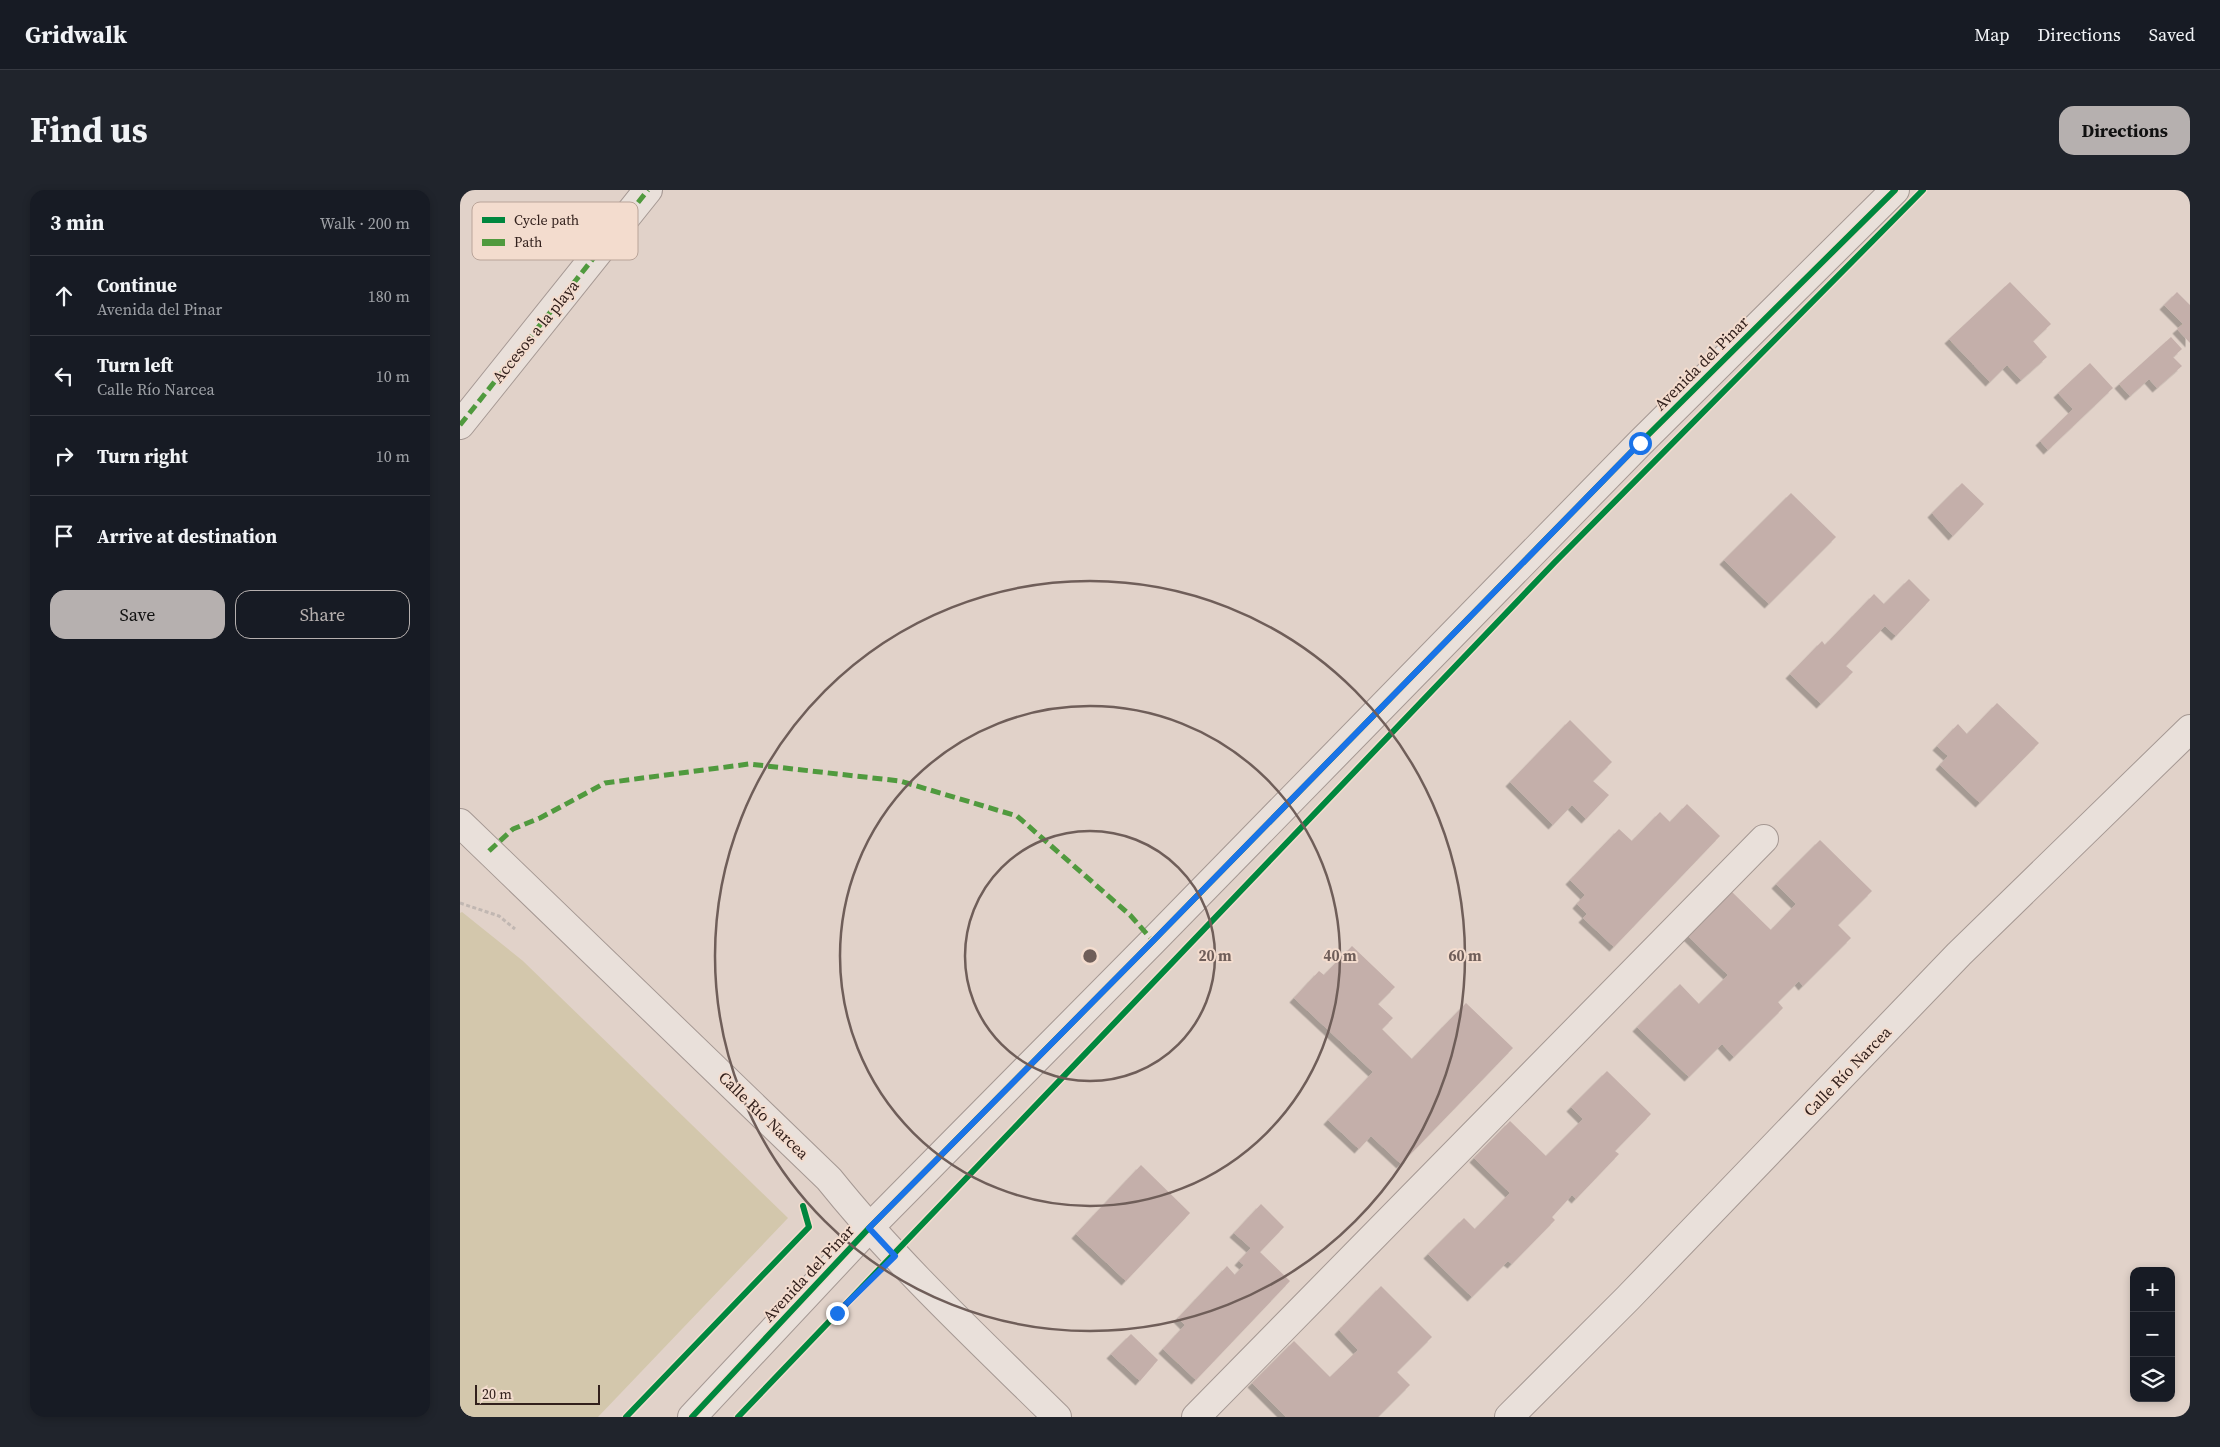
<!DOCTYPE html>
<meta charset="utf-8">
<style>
:root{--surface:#171b24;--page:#20242c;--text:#f1f3f6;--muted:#9ea1a6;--line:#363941;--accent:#b6b0af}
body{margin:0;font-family:"Source Serif 4",serif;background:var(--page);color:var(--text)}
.controls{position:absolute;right:15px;bottom:15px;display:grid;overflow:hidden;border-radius:10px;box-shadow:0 2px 8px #0003}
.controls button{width:45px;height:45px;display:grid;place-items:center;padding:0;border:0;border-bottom:1px solid var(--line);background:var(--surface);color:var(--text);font:25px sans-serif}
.scale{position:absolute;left:15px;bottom:12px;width:125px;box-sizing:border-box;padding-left:5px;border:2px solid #32201c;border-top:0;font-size:14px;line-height:18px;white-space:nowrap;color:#32201c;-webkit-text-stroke:4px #f3dcce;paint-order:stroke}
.stop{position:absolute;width:15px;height:15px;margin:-11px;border:4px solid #1a73e8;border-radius:50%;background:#fff}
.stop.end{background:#1a73e8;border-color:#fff;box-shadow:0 1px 5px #0008}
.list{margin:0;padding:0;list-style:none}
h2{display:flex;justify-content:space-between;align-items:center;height:65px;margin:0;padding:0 20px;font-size:21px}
h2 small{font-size:16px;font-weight:400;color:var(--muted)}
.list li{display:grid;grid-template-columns:32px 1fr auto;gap:15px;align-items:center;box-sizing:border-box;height:80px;padding:0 20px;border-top:1px solid var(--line)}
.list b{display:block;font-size:19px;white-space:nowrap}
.list p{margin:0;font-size:16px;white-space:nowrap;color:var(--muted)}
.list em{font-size:16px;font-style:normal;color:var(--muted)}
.actions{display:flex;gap:10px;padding:15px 20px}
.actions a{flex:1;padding:11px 0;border:1px solid var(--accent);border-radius:15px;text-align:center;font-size:18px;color:var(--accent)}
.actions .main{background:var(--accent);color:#111}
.icon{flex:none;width:28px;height:28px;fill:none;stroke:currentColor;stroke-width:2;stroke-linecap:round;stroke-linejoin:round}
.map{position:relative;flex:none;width:1730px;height:1227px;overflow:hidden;border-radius:15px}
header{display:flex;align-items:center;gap:30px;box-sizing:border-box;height:70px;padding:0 25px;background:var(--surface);border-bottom:1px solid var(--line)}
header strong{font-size:24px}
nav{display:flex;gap:28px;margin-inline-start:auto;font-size:18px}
.intro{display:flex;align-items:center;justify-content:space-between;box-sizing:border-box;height:120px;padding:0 30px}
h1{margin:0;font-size:35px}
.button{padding:12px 22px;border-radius:15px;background:var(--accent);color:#111;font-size:18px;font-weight:700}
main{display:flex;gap:30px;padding:0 30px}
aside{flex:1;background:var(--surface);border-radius:15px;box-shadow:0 2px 8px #0003}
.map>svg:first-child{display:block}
.green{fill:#d3c7ac}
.building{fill:#c4afaa;filter:url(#shadow)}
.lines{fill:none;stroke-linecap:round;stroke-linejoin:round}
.minor-casing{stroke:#a59893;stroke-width:30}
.path{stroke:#c1b7b2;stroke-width:3;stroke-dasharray:4 2.5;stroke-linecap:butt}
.minor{stroke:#e9e0da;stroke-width:28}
.quiet{stroke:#509a3e;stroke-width:5;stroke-dasharray:10 5;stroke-linecap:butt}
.cycleway-casing{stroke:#f3dcce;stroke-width:9}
.cycleway{stroke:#00873e;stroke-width:6}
.route{stroke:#1a73e8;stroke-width:6}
.ring{fill:none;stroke:#6f5e59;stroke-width:2.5}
.labels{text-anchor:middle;stroke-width:4;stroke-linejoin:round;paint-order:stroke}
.street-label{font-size:16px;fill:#32201c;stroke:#f3dcce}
.key{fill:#f3dcce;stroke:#b9a499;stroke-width:1}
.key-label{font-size:14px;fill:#32201c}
.centre{fill:#6f5e59;stroke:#f3dcce;stroke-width:2.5}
.ring-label{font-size:15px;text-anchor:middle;font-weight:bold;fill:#6f5e59;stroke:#f3dcce;stroke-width:4;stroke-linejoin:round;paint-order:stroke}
</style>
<header>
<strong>Gridwalk</strong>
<nav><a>Map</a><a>Directions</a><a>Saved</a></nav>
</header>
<div class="intro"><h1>Find us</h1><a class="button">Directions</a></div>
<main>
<aside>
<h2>3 min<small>Walk · 200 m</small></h2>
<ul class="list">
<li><svg class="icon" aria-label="ahead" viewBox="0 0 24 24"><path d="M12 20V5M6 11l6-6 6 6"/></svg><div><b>Continue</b><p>Avenida del Pinar</p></div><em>180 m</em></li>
<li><svg class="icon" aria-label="left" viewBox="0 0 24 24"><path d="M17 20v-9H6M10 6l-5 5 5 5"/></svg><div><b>Turn left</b><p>Calle Río Narcea</p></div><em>10 m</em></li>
<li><svg class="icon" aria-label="right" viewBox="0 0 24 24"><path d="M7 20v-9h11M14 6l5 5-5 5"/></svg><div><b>Turn right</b></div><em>10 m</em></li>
<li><svg class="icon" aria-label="arrive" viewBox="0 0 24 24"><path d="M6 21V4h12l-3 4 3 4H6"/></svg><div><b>Arrive at destination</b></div></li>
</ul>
<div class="actions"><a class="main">Save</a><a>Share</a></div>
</aside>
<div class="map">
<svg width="1730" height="1227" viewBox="0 0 1730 1227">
<defs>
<filter id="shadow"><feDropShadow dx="-4.5" dy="4.5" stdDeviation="0" flood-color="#0004"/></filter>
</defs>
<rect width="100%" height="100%" fill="#e1d2c9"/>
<polygon class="green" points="2,722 63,771 328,1028 138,1227 0,1227 0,723"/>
<g class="building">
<polygon points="1550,92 1591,134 1573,151 1587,167 1561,190 1547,175 1530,192 1489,149"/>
<polygon points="1717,102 1730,115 1730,153 1717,139 1723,134 1704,115"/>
<polygon points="1711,147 1722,159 1713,167 1722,176 1697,198 1689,189 1670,206 1659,194"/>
<polygon points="1630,173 1653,198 1588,260 1580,251 1613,219 1598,203"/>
<polygon points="1502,293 1524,314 1493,346 1472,323"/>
<polygon points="1331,303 1376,347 1309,414 1264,370"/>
<polygon points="1449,389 1470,410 1436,446 1425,436 1386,476 1393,482 1361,514 1330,484 1362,451 1365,455 1414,404 1424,414"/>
<polygon points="1537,513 1579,553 1520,613 1480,575 1488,566 1477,556 1498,534 1507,544"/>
<polygon points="1110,530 1152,572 1133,591 1149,605 1126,629 1112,615 1093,635 1050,592"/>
<polygon points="1227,614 1260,646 1154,757 1123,728 1127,724 1117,714 1125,705 1110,690 1159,639 1172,651 1200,622 1210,632"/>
<polygon points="1360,650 1412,701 1378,735 1391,748 1343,796 1339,791 1318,812 1323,818 1274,867 1262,854 1229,887 1177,837 1220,794 1239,814 1268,785 1228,746 1272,702 1311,740 1336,714 1316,694"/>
<polygon points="892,756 935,797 918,814 933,828 922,839 952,869 1006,813 1053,858 941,974 911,946 899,959 868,930 913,882 834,808 859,781 864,785"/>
<polygon points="1147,881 1191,924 1155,961 1159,964 1116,1009 1112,1005 1092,1027 1095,1030 1052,1074 1048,1071 1012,1107 968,1064 1004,1028 1015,1039 1050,1003 1014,968 1050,931 1086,966 1123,929 1111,917"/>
<polygon points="681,975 730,1023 666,1091 616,1044"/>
<polygon points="801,1014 824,1037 800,1062 830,1091 736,1190 703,1159 725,1135 718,1128 767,1076 775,1085 784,1075 779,1071 791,1058 774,1043"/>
<polygon points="921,1096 972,1147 937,1182 950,1195 918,1227 826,1227 792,1193 834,1151 870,1187 898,1160 879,1140"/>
<polygon points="671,1144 698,1170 680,1191 651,1164"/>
</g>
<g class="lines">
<defs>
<g id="minor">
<polyline points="0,235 188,0"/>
<path d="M0,633L369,989C438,1075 519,1150 597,1227"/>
<polyline points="232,1227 409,1038 693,751 1180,253 1435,0"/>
<polyline points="736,1227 1304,649"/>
<polyline points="1049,1227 1168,1108 1499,764 1730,539"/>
</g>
</defs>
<use href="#minor" class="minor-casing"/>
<polyline class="path" points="0,713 39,726 55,739"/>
<use href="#minor" class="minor"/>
<g class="quiet">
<polyline points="0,235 188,0"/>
<polyline points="29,661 53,639 80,628 145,593 289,574 440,591 557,626 670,725 693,751"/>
</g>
<defs>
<g id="cycleway">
<polyline points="166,1227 349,1037 343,1016"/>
<polyline points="232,1227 409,1038 693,751 1180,253 1435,0"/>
<polyline points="278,1227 1095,372 1463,0"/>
</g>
</defs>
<use href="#cycleway" class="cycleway-casing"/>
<use href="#cycleway" class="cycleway"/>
</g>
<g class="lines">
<polyline class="route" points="377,1123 435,1066 409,1038 693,751 1180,253"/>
</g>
<g class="ring">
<circle cx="630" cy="766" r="125"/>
<circle cx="630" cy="766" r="250"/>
<circle cx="630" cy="766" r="375"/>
</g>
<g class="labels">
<g class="street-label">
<text transform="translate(75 141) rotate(-51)" y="6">Accesos a la playa</text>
<text transform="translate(1241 173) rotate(-45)" y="6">Avenida del Pinar</text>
<text transform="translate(1387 881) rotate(-46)" y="6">Calle Río Narcea</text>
<text transform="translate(304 925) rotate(44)" y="6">Calle Río Narcea</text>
<text transform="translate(348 1083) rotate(-47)" y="6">Avenida del Pinar</text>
</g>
</g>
<rect x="12" y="12" width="166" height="58" rx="8" class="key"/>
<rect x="22" y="27" width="23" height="6" fill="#00873e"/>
<rect x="22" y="49" width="23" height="7" fill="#509a3e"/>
<g class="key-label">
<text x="54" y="35">Cycle path</text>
<text x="54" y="57">Path</text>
</g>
<circle cx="630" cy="766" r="8" class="centre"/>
<g class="ring-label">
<text x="755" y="771">20 m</text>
<text x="880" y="771">40 m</text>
<text x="1005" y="771">60 m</text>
</g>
</svg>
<div class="controls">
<button>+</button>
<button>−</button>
<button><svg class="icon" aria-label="layers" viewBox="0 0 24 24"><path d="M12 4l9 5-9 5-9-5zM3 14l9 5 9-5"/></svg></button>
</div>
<div class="scale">20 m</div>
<div class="stop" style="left:1180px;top:253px"></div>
<div class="stop end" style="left:377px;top:1123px"></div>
</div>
</main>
